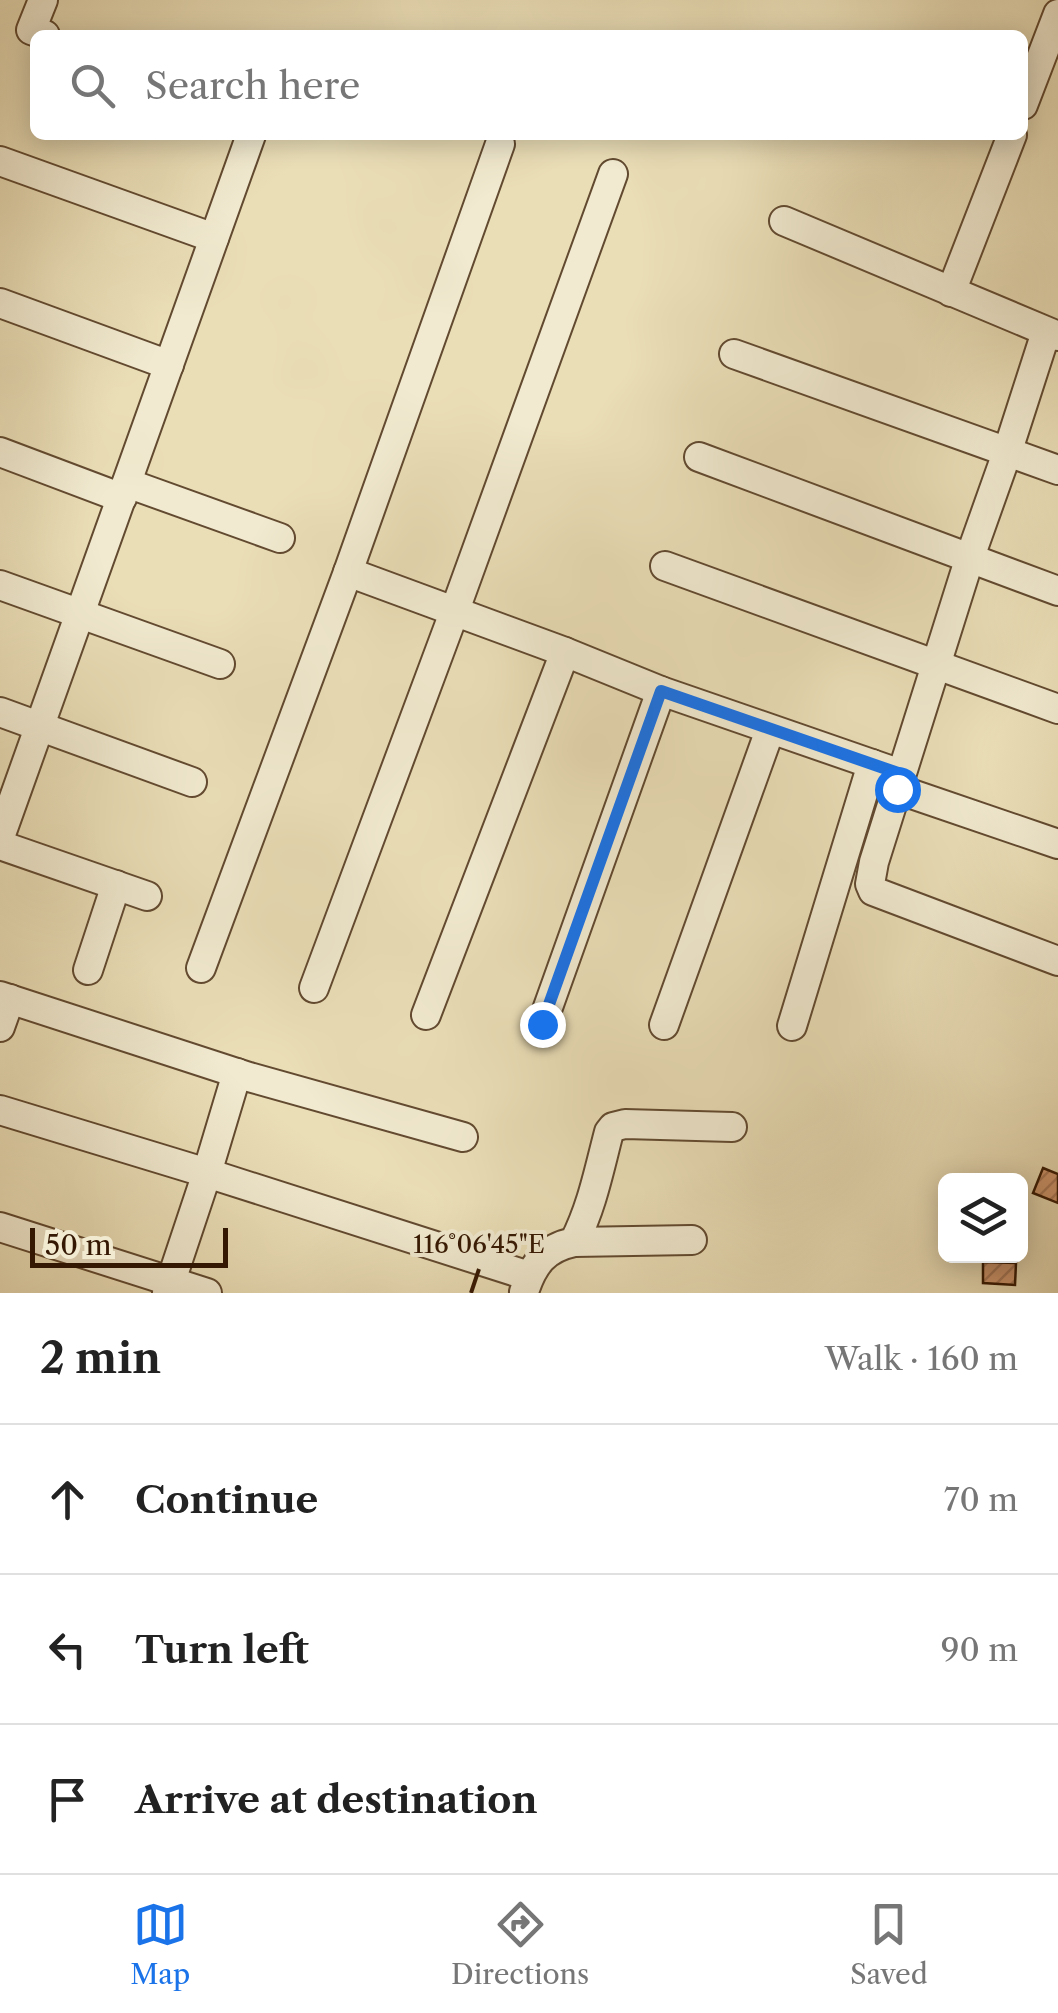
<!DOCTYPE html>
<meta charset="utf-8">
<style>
:root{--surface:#fff;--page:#f6f6f6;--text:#222;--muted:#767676;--line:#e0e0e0;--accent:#1a73e8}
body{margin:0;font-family:"Libre Caslon Text",serif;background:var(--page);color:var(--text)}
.controls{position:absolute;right:30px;bottom:30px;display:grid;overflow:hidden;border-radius:15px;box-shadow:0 5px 25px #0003}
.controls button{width:90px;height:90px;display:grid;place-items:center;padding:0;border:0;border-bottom:2px solid var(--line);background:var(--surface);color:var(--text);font:50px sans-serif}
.scale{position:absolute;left:30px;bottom:25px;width:198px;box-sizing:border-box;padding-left:10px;border:5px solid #351803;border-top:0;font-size:28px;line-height:35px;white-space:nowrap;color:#351803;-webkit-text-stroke:8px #f1ead0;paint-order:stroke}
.stop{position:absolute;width:30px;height:30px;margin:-22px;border:8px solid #1a73e8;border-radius:50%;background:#fff}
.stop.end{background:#1a73e8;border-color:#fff;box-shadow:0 2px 10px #0008}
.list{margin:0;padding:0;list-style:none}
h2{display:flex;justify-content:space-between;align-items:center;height:130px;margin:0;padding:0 40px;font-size:42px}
h2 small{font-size:32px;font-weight:400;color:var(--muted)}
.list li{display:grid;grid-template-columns:65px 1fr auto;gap:30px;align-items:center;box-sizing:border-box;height:150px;padding:0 40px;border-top:2px solid var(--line)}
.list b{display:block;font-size:38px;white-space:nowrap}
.list em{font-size:32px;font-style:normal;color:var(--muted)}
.icon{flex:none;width:55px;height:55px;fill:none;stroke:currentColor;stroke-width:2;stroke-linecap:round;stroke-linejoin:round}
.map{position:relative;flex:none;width:1058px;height:1293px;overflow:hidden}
.search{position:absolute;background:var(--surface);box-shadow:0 5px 25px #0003;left:30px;right:30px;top:30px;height:110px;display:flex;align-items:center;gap:25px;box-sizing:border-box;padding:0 35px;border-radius:15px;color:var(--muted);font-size:38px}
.sheet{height:580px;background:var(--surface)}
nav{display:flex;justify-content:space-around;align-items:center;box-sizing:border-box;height:140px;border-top:2px solid var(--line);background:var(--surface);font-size:28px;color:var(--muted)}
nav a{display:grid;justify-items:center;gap:5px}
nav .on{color:var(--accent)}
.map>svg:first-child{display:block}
.building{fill:url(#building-hatch);stroke:#351803;stroke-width:2.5}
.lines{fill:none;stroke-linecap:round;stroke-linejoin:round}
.minor-casing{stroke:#624a30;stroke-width:32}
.minor{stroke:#f1ead0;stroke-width:28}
.route{stroke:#1a73e8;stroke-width:12}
.ticks{fill:none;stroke:#351803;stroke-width:4}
.ticks-label{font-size:25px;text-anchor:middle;fill:#351803;stroke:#f1ead0;stroke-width:8;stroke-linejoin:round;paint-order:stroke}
</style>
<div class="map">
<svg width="1058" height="1293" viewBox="0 0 1058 1293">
<defs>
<pattern id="building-hatch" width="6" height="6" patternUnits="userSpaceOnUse" patternTransform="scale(2.5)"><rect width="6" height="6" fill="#cf976f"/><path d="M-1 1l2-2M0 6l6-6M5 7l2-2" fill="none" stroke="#a97a59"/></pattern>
</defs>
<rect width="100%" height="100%" fill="#eadeb7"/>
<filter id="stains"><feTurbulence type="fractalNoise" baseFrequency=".002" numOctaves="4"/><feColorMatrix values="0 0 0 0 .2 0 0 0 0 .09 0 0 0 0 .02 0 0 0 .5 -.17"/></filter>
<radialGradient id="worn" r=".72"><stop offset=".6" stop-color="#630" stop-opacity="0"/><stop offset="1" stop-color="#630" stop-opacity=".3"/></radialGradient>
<g class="building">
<polygon points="1043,1168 1058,1174 1058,1203 1033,1193"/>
<polygon points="983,1262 1016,1263 1015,1285 983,1283"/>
</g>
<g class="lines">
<defs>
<g id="minor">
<polyline points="43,0 31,30 45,35"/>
<polyline points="1023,105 1058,14"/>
<polyline points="0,161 214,238"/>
<polyline points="784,221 1058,336"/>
<polyline points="951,292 1012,135"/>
<polyline points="0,303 169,365"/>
<polyline points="1046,332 1008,450 970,557 874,862 870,884 873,891 1058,961"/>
<polyline points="734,354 1058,470"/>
<polyline points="0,452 122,498"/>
<polyline points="699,457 1058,591"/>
<polyline points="127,483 280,538"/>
<polyline points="665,566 1058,709"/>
<polyline points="348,572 565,652 661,691 901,774"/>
<polyline points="0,585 220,664"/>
<polyline points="0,712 192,782"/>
<polyline points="897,789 1058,844"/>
<polyline points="0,837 251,135"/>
<polyline points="0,845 147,896"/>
<polyline points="201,968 348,572 500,144"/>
<polyline points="88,970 116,885"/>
<polyline points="314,988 455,610 613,174"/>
<polyline points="0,996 249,1077 463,1137"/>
<polyline points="426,1015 565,652"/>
<polyline points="542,1024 661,691"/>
<polyline points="664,1025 770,730"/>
<polyline points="792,1026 872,764"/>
<polyline points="0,1027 10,999"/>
<polyline points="0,1110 207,1173 529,1276"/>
<polyline points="0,1227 207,1293"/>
<polyline points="574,1242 692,1240"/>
<path d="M524,1292C533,1264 545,1248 574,1242C592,1207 599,1170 609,1132L613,1127L625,1124L732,1127"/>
<polyline points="167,1293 207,1173 237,1073"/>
</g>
</defs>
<use href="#minor" class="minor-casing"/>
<use href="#minor" class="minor"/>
</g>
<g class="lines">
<polyline class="route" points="542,1024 661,691 901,774 897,789"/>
</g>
<path class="ticks" d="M471,1293L479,1269"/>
<g class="ticks-label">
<text x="479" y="1253">116°06'45"E</text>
</g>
<rect width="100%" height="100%" filter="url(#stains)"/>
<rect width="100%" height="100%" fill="url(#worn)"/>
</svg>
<div class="controls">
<button><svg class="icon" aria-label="layers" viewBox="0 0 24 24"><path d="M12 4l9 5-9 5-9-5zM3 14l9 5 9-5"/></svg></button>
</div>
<div class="scale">50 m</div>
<div class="stop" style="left:897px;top:789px"></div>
<div class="stop end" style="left:542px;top:1024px"></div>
<div class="search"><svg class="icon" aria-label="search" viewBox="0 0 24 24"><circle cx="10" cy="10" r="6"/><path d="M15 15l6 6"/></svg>Search here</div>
</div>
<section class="sheet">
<h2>2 min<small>Walk · 160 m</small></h2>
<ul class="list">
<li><svg class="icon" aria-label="ahead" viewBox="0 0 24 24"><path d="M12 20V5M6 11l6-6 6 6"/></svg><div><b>Continue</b></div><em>70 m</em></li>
<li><svg class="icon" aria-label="left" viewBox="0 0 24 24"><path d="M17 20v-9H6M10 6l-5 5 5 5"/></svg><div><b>Turn left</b></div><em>90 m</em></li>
<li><svg class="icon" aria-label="arrive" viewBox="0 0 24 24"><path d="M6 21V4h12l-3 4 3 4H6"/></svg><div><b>Arrive at destination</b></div></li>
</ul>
</section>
<nav>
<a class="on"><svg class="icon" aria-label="map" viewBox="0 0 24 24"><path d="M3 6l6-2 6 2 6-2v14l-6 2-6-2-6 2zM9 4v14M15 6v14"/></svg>Map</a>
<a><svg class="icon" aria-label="directions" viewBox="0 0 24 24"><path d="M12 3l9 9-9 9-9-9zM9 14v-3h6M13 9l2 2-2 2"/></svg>Directions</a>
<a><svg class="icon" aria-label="saved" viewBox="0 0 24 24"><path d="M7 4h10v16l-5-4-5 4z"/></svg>Saved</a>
</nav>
